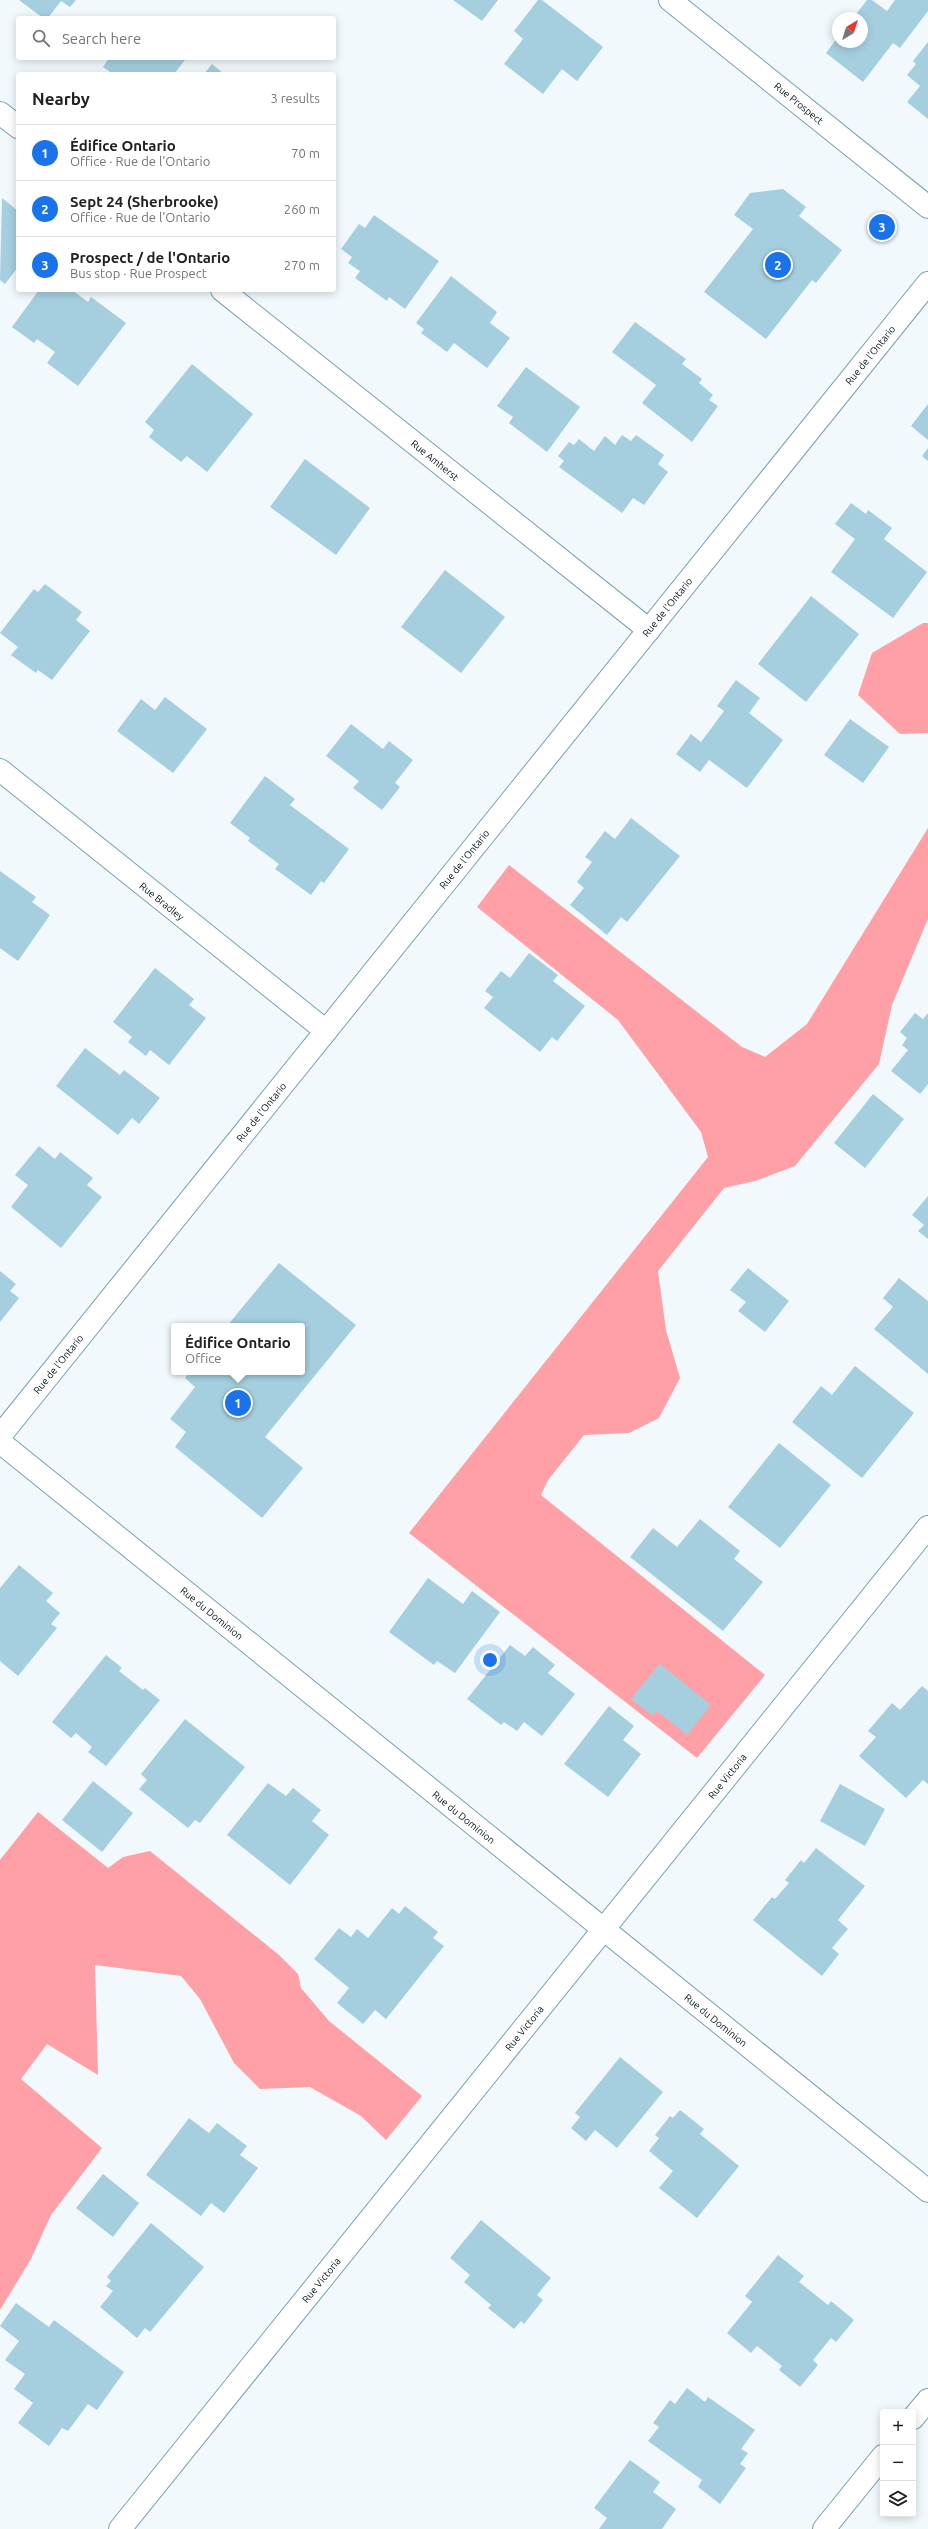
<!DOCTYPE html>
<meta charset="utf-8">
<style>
:root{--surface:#fff;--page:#f2f2f2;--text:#202124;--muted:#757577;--line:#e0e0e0;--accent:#1a73e8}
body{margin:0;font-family:Ubuntu,sans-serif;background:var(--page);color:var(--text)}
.controls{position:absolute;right:12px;bottom:12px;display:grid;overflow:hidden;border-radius:4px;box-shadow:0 2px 10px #0003}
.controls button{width:36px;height:36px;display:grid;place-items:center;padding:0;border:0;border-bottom:1px solid var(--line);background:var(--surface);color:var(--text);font:20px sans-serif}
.compass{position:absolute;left:832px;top:12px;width:36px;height:36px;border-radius:50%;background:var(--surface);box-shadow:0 2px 10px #0003;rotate:38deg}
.you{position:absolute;left:490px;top:1660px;width:14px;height:14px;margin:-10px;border:3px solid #fff;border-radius:50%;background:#1a73e8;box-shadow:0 0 0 6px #1a73e833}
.badge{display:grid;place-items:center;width:26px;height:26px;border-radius:50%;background:var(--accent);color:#fff;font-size:13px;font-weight:700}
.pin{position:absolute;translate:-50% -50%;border:2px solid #fff;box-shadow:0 1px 4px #0006}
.popup{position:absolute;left:171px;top:1323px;width:134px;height:52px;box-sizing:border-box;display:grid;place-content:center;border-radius:4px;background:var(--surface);filter:drop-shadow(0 1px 3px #0005);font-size:13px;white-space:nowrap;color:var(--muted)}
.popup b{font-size:15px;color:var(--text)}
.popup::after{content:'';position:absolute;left:50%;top:100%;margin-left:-8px;border:8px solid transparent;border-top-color:var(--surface)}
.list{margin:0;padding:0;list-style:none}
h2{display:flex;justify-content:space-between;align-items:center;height:52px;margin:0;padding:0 16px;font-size:17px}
h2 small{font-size:13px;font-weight:400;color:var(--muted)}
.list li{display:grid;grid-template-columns:26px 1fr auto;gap:12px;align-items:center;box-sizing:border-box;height:56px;padding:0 16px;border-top:1px solid var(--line)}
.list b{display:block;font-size:15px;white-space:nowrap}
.list p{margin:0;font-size:13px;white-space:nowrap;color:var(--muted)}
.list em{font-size:13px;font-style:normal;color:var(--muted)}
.icon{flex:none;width:22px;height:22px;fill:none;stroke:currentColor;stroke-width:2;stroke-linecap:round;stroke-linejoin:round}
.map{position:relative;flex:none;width:928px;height:2529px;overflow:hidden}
.search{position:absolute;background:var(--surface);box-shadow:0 2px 10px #0003;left:16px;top:16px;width:320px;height:44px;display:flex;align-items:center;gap:10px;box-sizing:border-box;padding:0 14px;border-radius:4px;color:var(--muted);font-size:15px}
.panel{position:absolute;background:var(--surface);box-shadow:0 2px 10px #0003;left:16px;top:72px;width:320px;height:220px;border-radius:4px}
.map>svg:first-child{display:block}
.forest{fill:#fea0a6}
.building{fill:#a5cfdf}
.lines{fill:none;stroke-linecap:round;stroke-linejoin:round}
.minor-casing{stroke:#78a1af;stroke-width:24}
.minor{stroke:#fff;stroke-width:22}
.labels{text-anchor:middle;stroke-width:3.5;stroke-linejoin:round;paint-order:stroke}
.street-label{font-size:10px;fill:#05141a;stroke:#fff}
</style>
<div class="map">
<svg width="928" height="2529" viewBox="0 0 928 2529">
<rect width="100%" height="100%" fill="#f1f9fd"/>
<g class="forest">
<polygon points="923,623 928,623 928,733 900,734 858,695 872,653"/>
<polygon points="928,828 928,919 892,1005 879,1064 795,1166 755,1181 724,1188 658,1271 666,1330 680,1378 659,1418 629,1433 584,1435 548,1480 541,1495 765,1675 697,1758 409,1533 708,1157 701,1132 618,1020 477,907 509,865 742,1047 765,1057 807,1024"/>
<polygon points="38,1812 108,1868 123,1857 150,1851 279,1955 298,1974 301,1988 329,2021 422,2096 386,2140 361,2116 310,2087 260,2089 234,2063 200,1999 181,1976 95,1965 98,2075 47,2044 21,2079 102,2148 51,2215 31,2259 0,2310 0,1860"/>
</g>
<g class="building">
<polygon points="19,0 76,0 70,7 61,1 48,18 43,18"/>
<polygon points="453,0 498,0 482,21"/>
<polygon points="538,0 542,0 603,47 577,81 562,69 543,94 504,64 523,39 514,31"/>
<polygon points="867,0 872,0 887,11 895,0 928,0 928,11 900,48 893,43 863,82 826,53 838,37 838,42 862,42 862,18 853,18"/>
<polygon points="928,42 928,119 907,102 920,86 907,75 916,64 913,61"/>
<polygon points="109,58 182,58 185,60 174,74 113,74 103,67"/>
<polygon points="212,64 224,74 204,74"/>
<polygon points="783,189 806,207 799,216 842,250 816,283 812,280 766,339 704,292 753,229 734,215 750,193"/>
<polygon points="2,198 18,211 18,267 5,284 0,280"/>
<polygon points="374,215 439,261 405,309 389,297 387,301 355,278 360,271 348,263 352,257 341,249 359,224 365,228"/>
<polygon points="451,276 497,312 490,323 510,338 487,368 454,343 447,352 421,333 424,329 416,323"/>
<polygon points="39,290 72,290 88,302 91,297 126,323 78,386 47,363 55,352 37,339 34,343 12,327"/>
<polygon points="635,322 686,359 682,364 702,379 699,383 713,395 709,400 718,406 692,442 642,403 656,385 612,352"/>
<polygon points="192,364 253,414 207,472 187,456 181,462 149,437 154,430 145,422"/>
<polygon points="526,367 580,407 547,452 509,423 513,417 497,406"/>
<polygon points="928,404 928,440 911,426"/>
<polygon points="622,435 631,441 636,435 664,455 658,464 668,472 644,505 633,498 622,513 559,467 564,461 558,456 569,442 574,445 579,439 594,451 605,436 615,445"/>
<polygon points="928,448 928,461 922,456"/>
<polygon points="305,459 370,508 336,555 270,507"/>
<polygon points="851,503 866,514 868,510 892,528 884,539 927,572 893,618 831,572 855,539 835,524"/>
<polygon points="445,570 505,617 461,673 401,627"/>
<polygon points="45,584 82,612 76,620 90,631 52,680 38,670 36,673 11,655 18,647 0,633 34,589 38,592"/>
<polygon points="811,596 859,634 806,702 758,664"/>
<polygon points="736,680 760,698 749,713 783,740 747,788 709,760 700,772 676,754 691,734 701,742 724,711 717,706"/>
<polygon points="165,697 207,729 173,773 117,731 141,699 155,710"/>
<polygon points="850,719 889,747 863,783 824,755"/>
<polygon points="351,724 383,749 389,741 413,760 395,783 400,787 382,810 353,788 359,781 326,756"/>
<polygon points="265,776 295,799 290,805 349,849 324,883 321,881 311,895 275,869 279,864 248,841 250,838 230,823"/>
<polygon points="631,818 680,856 627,922 621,917 607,935 570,905 584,888 577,882 592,862 585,857 605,831 615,839"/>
<polygon points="0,871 36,897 32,902 50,915 18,961 0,948"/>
<polygon points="529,953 558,975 553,981 585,1006 557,1041 552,1037 540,1052 484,1008 493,997 485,991 501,971 510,978"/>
<polygon points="155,968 194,999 189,1005 206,1018 169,1065 150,1050 146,1056 128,1042 132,1037 113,1022"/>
<polygon points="915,1013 923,1019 928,1013 928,1084 920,1094 891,1071 908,1050 902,1045 907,1038 900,1032"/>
<polygon points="85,1048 120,1075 124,1070 160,1098 139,1124 132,1118 118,1135 56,1086"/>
<polygon points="873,1094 904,1119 865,1168 834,1143"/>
<polygon points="39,1146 55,1159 60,1152 93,1178 87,1185 102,1197 61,1248 11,1207 28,1185 15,1175"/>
<polygon points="928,1196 928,1239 918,1231 924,1225 912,1215"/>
<polygon points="279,1263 356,1325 265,1437 303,1468 262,1518 175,1447 186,1432 170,1419 195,1387 185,1378 190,1372 302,1372 302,1326 227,1326"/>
<polygon points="748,1268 789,1301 765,1332 738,1311 746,1302 730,1290"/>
<polygon points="0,1271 16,1284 10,1291 19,1298 0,1322"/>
<polygon points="899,1278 928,1301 928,1374 874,1329 893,1307 883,1298"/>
<polygon points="855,1366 914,1413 862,1478 792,1422 821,1386 832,1395"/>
<polygon points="779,1443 831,1485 780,1548 728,1507"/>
<polygon points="700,1519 740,1551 734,1559 763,1582 723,1631 630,1557 653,1528 677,1547"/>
<polygon points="19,1565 53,1593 46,1601 60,1613 51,1624 57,1628 18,1676 0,1661 0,1588"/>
<polygon points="428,1578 463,1604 472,1591 500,1612 455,1673 437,1661 434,1665 389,1632"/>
<polygon points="510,1645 525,1656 533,1647 555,1665 548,1673 575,1694 542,1736 524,1722 517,1731 504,1722 501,1725 467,1699"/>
<polygon points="106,1655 122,1668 119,1671 143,1690 145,1688 160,1700 106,1766 88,1752 92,1747 76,1733 71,1738 52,1722"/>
<polygon points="660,1664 711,1705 687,1735 657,1711 653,1716 631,1699"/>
<polygon points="922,1686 928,1691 928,1784 923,1780 906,1798 859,1756 876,1737 868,1731 892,1703 900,1710"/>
<polygon points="609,1706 634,1726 623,1740 641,1754 608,1797 564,1764"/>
<polygon points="185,1719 245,1767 200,1823 195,1820 188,1828 139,1789 147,1780 141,1774"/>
<polygon points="93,1781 133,1813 102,1852 62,1820"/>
<polygon points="268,1783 286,1796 293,1788 321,1810 312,1821 329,1835 290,1885 227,1835"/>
<polygon points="840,1784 885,1809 865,1846 820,1821"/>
<polygon points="816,1848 865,1886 838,1920 848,1929 832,1948 839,1954 822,1976 753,1920 772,1897 775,1899 789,1883 785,1880 801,1860 804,1863"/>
<polygon points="405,1906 438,1932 433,1938 444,1946 386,2019 375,2010 363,2024 337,2003 349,1988 314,1959 339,1928 351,1937 357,1929 368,1938 392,1908 399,1914"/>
<polygon points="620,2057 663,2092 617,2148 595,2130 586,2141 571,2128 580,2117 575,2113"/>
<polygon points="680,2110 704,2129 700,2134 739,2166 697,2218 659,2188 673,2171 649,2151 659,2138 655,2135 670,2116 673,2118"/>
<polygon points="189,2118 209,2133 217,2123 247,2146 240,2155 258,2168 224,2213 211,2203 201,2216 146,2175"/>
<polygon points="103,2174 139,2203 113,2237 76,2208"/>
<polygon points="481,2220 551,2278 537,2295 543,2300 524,2324 521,2321 514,2329 488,2308 491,2305 464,2282 470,2275 450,2258"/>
<polygon points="151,2223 204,2267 150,2332 145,2328 137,2338 100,2307 113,2291 106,2286 111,2281 107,2277"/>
<polygon points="778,2255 804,2276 799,2282 828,2305 831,2301 854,2320 836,2342 831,2338 813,2360 818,2365 800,2387 779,2370 782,2366 757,2346 751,2353 727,2333 752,2302 745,2296"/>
<polygon points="16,2303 49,2327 54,2320 124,2372 97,2410 88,2404 68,2431 62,2428 49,2446 18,2423 33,2403 14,2389 25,2374 5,2360 19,2341 0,2326"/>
<polygon points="687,2388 705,2402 708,2397 755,2430 741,2449 748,2453 740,2464 746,2468 720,2504 698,2487 702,2480 648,2441 659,2427 653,2423 670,2400 675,2404"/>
<polygon points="630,2460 660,2482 653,2492 676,2509 662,2529 599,2529 607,2518 594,2508"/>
</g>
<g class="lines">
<defs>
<g id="minor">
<polyline points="670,0 928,207"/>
<polyline points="0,113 18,127"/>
<polyline points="222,290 649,630"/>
<polyline points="0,770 326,1031"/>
<polyline points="0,1436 928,283"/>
<polyline points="0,1442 928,2191"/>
<polyline points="913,2418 928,2400"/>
<polyline points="120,2529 928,1527"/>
<polyline points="824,2529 883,2456"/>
</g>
</defs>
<use href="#minor" class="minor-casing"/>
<use href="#minor" class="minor"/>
</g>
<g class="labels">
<g class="street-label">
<text transform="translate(799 103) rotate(39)" y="4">Rue Prospect</text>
<text transform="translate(870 355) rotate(-51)" y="4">Rue de l'Ontario</text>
<text transform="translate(435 460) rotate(39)" y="4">Rue Amherst</text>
<text transform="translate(667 607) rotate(-51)" y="4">Rue de l'Ontario</text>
<text transform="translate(464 859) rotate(-51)" y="4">Rue de l'Ontario</text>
<text transform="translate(162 901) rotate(39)" y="4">Rue Bradley</text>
<text transform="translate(261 1112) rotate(-51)" y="4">Rue de l'Ontario</text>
<text transform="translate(58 1364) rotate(-51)" y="4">Rue de l'Ontario</text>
<text transform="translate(212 1613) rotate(39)" y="4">Rue du Dominion</text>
<text transform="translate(727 1776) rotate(-51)" y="4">Rue Victoria</text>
<text transform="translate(464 1817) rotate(39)" y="4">Rue du Dominion</text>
<text transform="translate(716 2020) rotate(39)" y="4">Rue du Dominion</text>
<text transform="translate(524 2028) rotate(-51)" y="4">Rue Victoria</text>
<text transform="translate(321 2280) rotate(-51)" y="4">Rue Victoria</text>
</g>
</g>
</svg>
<div class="controls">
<button>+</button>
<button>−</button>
<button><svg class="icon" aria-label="layers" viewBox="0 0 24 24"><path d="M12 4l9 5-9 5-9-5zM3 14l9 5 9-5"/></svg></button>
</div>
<svg class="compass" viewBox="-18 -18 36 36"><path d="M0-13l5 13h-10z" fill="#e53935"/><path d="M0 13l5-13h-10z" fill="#757577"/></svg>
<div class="you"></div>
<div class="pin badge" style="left:238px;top:1403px">1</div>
<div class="popup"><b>Édifice Ontario</b>Office</div>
<div class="pin badge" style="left:778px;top:265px">2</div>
<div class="pin badge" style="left:882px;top:227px">3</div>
<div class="search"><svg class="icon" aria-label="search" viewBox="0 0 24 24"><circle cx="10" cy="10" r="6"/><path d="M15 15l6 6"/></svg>Search here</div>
<section class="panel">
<h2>Nearby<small>3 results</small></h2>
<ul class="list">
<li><span class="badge">1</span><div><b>Édifice Ontario</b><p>Office · Rue de l'Ontario</p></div><em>70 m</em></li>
<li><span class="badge">2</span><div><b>Sept 24 (Sherbrooke)</b><p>Office · Rue de l'Ontario</p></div><em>260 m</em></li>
<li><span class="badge">3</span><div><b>Prospect / de l'Ontario</b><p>Bus stop · Rue Prospect</p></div><em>270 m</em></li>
</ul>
</section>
</div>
